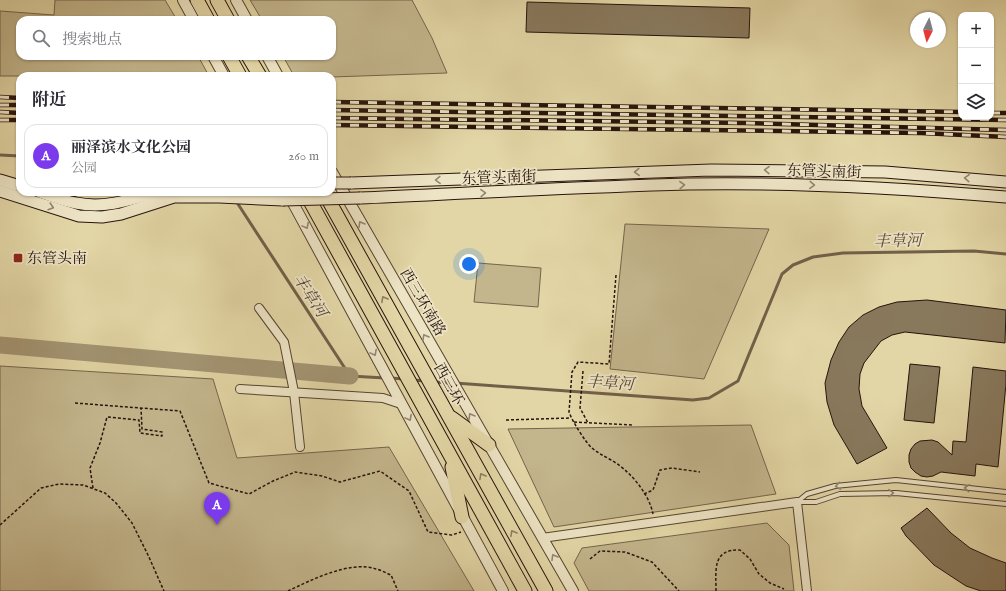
<!DOCTYPE html>
<html lang="zh">
<meta charset="utf-8">
<style>
:root{--surface:#fff;--page:#f7f7f7;--text:#2b2b33;--muted:#7c7c81;--line:#e1e1e2;--accent:#7c3aed}
body{margin:0;font-family:"IM FELL English","Noto Serif SC",serif;background:var(--page);color:var(--text)}
.controls{position:absolute;right:12px;top:12px;display:grid;overflow:hidden;border-radius:8px;box-shadow:0 1px 3px #0004}
.controls button{width:36px;height:36px;display:grid;place-items:center;padding:0;border:0;border-bottom:1px solid var(--line);background:var(--surface);color:var(--text);font:20px sans-serif}
.compass{position:absolute;left:910px;top:12px;width:36px;height:36px;border-radius:50%;background:var(--surface);box-shadow:0 1px 3px #0004;rotate:186deg}
.you{position:absolute;left:469px;top:264px;width:14px;height:14px;margin:-10px;border:3px solid #fff;border-radius:50%;background:#1a73e8;box-shadow:0 0 0 6px #1a73e833}
.badge{display:grid;place-items:center;width:26px;height:26px;border-radius:50%;background:var(--accent);color:#fff;font-size:13px;font-weight:700}
.pin{position:absolute;translate:-50% -33px;filter:drop-shadow(0 1px 2px #0008)}
.pin::after{content:'';position:absolute;top:21px;width:14px;height:12px;background:inherit;clip-path:polygon(0 0,100% 0,50% 100%)}
.list{margin:0;padding:0;list-style:none}
h2{display:flex;justify-content:space-between;align-items:center;height:52px;margin:0;padding:0 16px;font-size:17px}
h2 small{font-size:13px;font-weight:400;color:var(--muted)}
.list li{display:grid;grid-template-columns:26px 1fr auto;gap:12px;align-items:center;box-sizing:border-box;height:64px;margin:0 8px 8px;padding:0 8px;border:1px solid var(--line);border-radius:12px}
.list b{display:block;font-size:15px;white-space:nowrap}
.list p{margin:0;font-size:13px;white-space:nowrap;color:var(--muted)}
.list em{font-size:13px;font-style:normal;color:var(--muted)}
.icon{flex:none;width:22px;height:22px;fill:none;stroke:currentColor;stroke-width:2;stroke-linecap:round;stroke-linejoin:round}
.map{position:relative;flex:none;width:1006px;height:591px;overflow:hidden}
.search{position:absolute;background:var(--surface);box-shadow:0 1px 3px #0004;left:16px;top:16px;width:320px;height:44px;display:flex;align-items:center;gap:10px;box-sizing:border-box;padding:0 14px;border-radius:12px;color:var(--muted);font-size:15px}
.panel{position:absolute;background:var(--surface);box-shadow:0 1px 3px #0004;left:16px;top:72px;width:320px;height:124px;border-radius:12px}
.map>svg:first-child{display:block}
.green{fill:#c3b58c;stroke:#74644c}
.lines{fill:none;stroke-linecap:round;stroke-linejoin:round}
.stream{stroke:#716049;stroke-width:3}
.river{stroke:#a39472;stroke-width:17}
.building{fill:#88785c;stroke:#26130c}
.service-casing{stroke:#554432;stroke-width:6}
.minor-casing{stroke:#554432;stroke-width:10}
.tertiary-casing{stroke:#554432;stroke-width:12}
.secondary-casing{stroke:#26130c;stroke-width:13}
.trunk-casing{stroke:#26130c;stroke-width:15}
.path{stroke:#26130c;stroke-width:1.5;stroke-dasharray:3 2;stroke-linecap:butt}
.service{stroke:#ede4c5;stroke-width:4}
.minor{stroke:#ede4c5;stroke-width:8}
.tertiary{stroke:#ede4c5;stroke-width:10}
.secondary{stroke:#ede4c5;stroke-width:11}
.trunk{stroke:#e3d6a6;stroke-width:13}
.rail-casing{stroke:#26130c;stroke-width:4.5}
.rail{stroke:#ede4c5;stroke-width:3;stroke-dasharray:9;stroke-linecap:butt}
.secondary-bridge-casing{stroke:#26130c;stroke-width:13;stroke-linecap:butt}
.secondary-bridge{stroke:#ede4c5;stroke-width:11}
.oneway{stroke:#938672}
.oneway2{stroke:#8e7e61}
.poi-dot{fill:#8f2418;stroke:#ede4c5;stroke-width:1.5}
.labels{text-anchor:middle;stroke-width:3.5;stroke-linejoin:round;paint-order:stroke}
.street-label{font-size:15px;fill:#26130c;stroke:#ede4c5}
.poi-label{font-size:15px;fill:#26130c;stroke:#ede4c5;text-anchor:start}
.water-label{font-size:16px;font-style:italic;fill:#584735;stroke:#ede4c5}
</style>
<div class="map">
<svg width="1006" height="591" viewBox="0 0 1006 591">
<rect width="100%" height="100%" fill="#e3d6a6"/>
<filter id="stains"><feTurbulence type="fractalNoise" baseFrequency=".005" numOctaves="4"/><feColorMatrix values="0 0 0 0 .2 0 0 0 0 .09 0 0 0 0 .02 0 0 0 .5 -.17"/></filter>
<radialGradient id="worn" r=".72"><stop offset=".6" stop-color="#630" stop-opacity="0"/><stop offset="1" stop-color="#630" stop-opacity=".3"/></radialGradient>
<g class="green">
<polygon points="55,0 165,0 177,20 20,20 20,56 198,56 209,76 0,76 0,11 54,15"/>
<polygon points="250,0 412,0 432,38 447,73 332,77 332,76 294,76 283,56 332,56 332,20 262,20"/>
<polygon points="625,224 769,229 704,379 610,369"/>
<polygon points="478,263 541,268 538,307 474,302"/>
<polygon points="0,366 213,379 237,458 389,447 474,591 0,591"/>
<polygon points="751,425 776,494 554,527 508,429"/>
<polygon points="767,523 789,545 794,591 589,591 574,563 582,548"/>
</g>
<g class="lines">
<g class="stream">
<polyline points="0,155 20,156"/>
<polyline points="236,201 350,376 385,378"/>
<polyline points="391,378 403,379"/>
<polyline points="413,380 425,381"/>
<polyline points="435,382 449,383"/>
<polyline points="455,383 693,400 709,398 738,381 782,274 793,265 813,257 843,253 974,251 1006,254"/>
</g>
<polyline class="river" points="0,345 350,376"/>
</g>
<g class="building">
<polygon points="527,2 750,8 749,38 526,32"/>
<polygon points="927,300 1006,310 1005,343 905,332 892,335 881,341 864,363 860,374 859,389 862,406 887,448 857,464 834,425 827,402 825,383 831,360 839,342 849,327 863,315 879,307 897,302"/>
<polygon points="910,364 940,367 934,423 904,420"/>
<polygon points="973,367 1006,371 1006,384 998,467 976,464 975,476 941,472 933,476 927,477 921,476 915,472 911,468 909,462 909,455 911,449 915,444 920,441 932,440 938,442 952,455 953,441 966,442"/>
<polygon points="927,508 951,533 970,548 992,558 1006,563 1006,591 981,591 966,586 934,565 906,536 901,528"/>
</g>
<g class="lines">
<defs>
<g id="service">
<polyline points="797,502 807,494 835,486 896,480 1006,492"/>
<polyline points="797,502 816,502 840,494 896,493 1006,504"/>
</g>
<g id="minor">
<polyline points="259,308 284,342 294,392 300,447"/>
<polyline points="240,389 383,398 401,404"/>
<polyline points="542,538 797,502 807,591"/>
</g>
<g id="tertiary">
<polyline points="183,0 194,20"/>
<polyline points="236,0 247,20"/>
<polyline points="213,56 224,76"/>
<polyline points="267,56 278,76"/>
<path d="M332,172C412,312 492,452 573,591"/>
<polyline points="287,192 503,591"/>
</g>
<g id="secondary">
<polyline points="0,180 20,186"/>
<polyline points="351,183 711,170 885,172 1006,182"/>
<polyline points="0,191 79,216 102,217 121,214 174,197 219,197 283,200"/>
<path d="M40,192C52,196 64,201 76,203C104,209 130,200 157,192"/>
<path d="M360,198C469,193 578,187 688,184C794,182 900,188 1006,197"/>
</g>
<g id="trunk">
<polyline points="197,0 208,20"/>
<polyline points="217,0 228,20"/>
<polyline points="229,56 240,76"/>
<polyline points="248,56 260,76"/>
<polyline points="305,192 525,591"/>
<polyline points="324,192 546,591"/>
<polyline points="452,418 489,445"/>
<polyline points="452,467 462,517"/>
</g>
</defs>
<use href="#service" class="service-casing"/>
<use href="#minor" class="minor-casing"/>
<use href="#tertiary" class="tertiary-casing"/>
<use href="#secondary" class="secondary-casing"/>
<use href="#trunk" class="trunk-casing"/>
<g class="path">
<path d="M616,275L609,364L578,362L572,372L569,412C572,421 586,443 592,448C598,453 604,456 611,460C629,470 649,493 653,514"/>
<polyline points="583,371 580,408 588,423"/>
<polyline points="75,403 180,411 209,483 249,494 273,481 295,472 322,476 340,482 380,471 409,491 428,532 452,535 461,532"/>
<polyline points="506,420 571,418"/>
<polyline points="574,422 634,425"/>
<polyline points="93,488 90,468 100,443 107,417 139,420 140,433 162,436 162,432 142,429 141,408"/>
<polyline points="644,494 653,490 660,470 672,468 700,472"/>
<polyline points="0,525 41,488 59,484 83,485 105,493 116,503 132,523 148,555 164,591"/>
<polyline points="590,559 600,551 625,552 652,562 679,591"/>
<path d="M288,591C311,580 351,560 376,569C381,570 386,573 391,575L398,591"/>
<path d="M716,591C716,570 712,549 740,550L750,559L759,574L770,583L784,589"/>
</g>
<use href="#service" class="service"/>
<use href="#minor" class="minor"/>
<use href="#tertiary" class="tertiary"/>
<use href="#secondary" class="secondary"/>
<use href="#trunk" class="trunk"/>
<defs>
<g id="rail">
<polyline points="0,97 20,98"/>
<polyline points="332,102 961,112"/>
<polyline points="0,105 20,105"/>
<polyline points="332,110 1006,120"/>
<polyline points="0,112 20,113"/>
<polyline points="991,113 1006,113"/>
<polyline points="332,118 747,123 1006,130"/>
<polyline points="0,120 20,120"/>
<polyline points="332,125 921,133 1006,137"/>
</g>
</defs>
<use href="#rail" class="rail-casing"/>
<use href="#rail" class="rail"/>
<defs>
<g id="secondary-bridge">
<polyline points="332,183 351,183"/>
<polyline points="283,200 360,198"/>
</g>
</defs>
<use href="#secondary-bridge" class="secondary-bridge-casing"/>
<use href="#secondary-bridge" class="secondary-bridge"/>
</g>
<defs><path id="oneway-chevron" d="M-2-3.5L2.5 0L-2 3.5" fill="none" stroke-width="1.6" stroke-linecap="round" stroke-linejoin="round"/></defs>
<g class="oneway">
<use href="#oneway-chevron" transform="translate(767 170) rotate(-179)"/>
<use href="#oneway-chevron" transform="translate(637 172) rotate(178)"/>
<use href="#oneway-chevron" transform="translate(967 178) rotate(-176)"/>
<use href="#oneway-chevron" transform="translate(438 180) rotate(178)"/>
<use href="#oneway-chevron" transform="translate(682 185) rotate(-2)"/>
<use href="#oneway-chevron" transform="translate(812 185) rotate(2)"/>
<use href="#oneway-chevron" transform="translate(483 193) rotate(-2)"/>
<use href="#oneway-chevron" transform="translate(51 207) rotate(17)"/>
<use href="#oneway-chevron" transform="translate(361 224) rotate(-120)"/>
<use href="#oneway-chevron" transform="translate(306 226) rotate(62)"/>
<use href="#oneway-chevron" transform="translate(425 337) rotate(-120)"/>
<use href="#oneway-chevron" transform="translate(374 353) rotate(62)"/>
<use href="#oneway-chevron" transform="translate(471 416) rotate(-121)"/>
<use href="#oneway-chevron" transform="translate(409 418) rotate(62)"/>
<use href="#oneway-chevron" transform="translate(838 486) rotate(172)"/>
<use href="#oneway-chevron" transform="translate(967 488) rotate(-174)"/>
<use href="#oneway-chevron" transform="translate(891 493) rotate(-1)"/>
<use href="#oneway-chevron" transform="translate(554 557) rotate(-120)"/>
</g>
<g class="oneway2">
<use href="#oneway-chevron" transform="translate(384 299) rotate(-119)"/>
<use href="#oneway-chevron" transform="translate(482 476) rotate(-119)"/>
<use href="#oneway-chevron" transform="translate(513 533) rotate(-119)"/>
</g>
<rect class="poi-dot" x="13" y="253" width="10" height="10" rx="2"/>
<g class="labels">
<g class="street-label">
<text transform="translate(824 171) rotate(2)" y="5">东管头南街</text>
<text transform="translate(499 177) rotate(-2)" y="5">东管头南街</text>
<text transform="translate(423 302) rotate(60)" y="5">西三环南路</text>
<text transform="translate(449 384) rotate(61)" y="5">西三环</text>
</g>
<g class="poi-label">
<text x="27" y="263">东管头南</text>
</g>
<g class="water-label">
<text transform="translate(898 240) rotate(-1)" y="6">丰草河</text>
<text transform="translate(311 295) rotate(57)" y="6">丰草河</text>
<text transform="translate(610 382) rotate(4)" y="6">丰草河</text>
</g>
</g>
<rect width="100%" height="100%" filter="url(#stains)"/>
<rect width="100%" height="100%" fill="url(#worn)"/>
</svg>
<div class="controls">
<button>+</button>
<button>−</button>
<button><svg class="icon" aria-label="layers" viewBox="0 0 24 24"><path d="M12 4l9 5-9 5-9-5zM3 14l9 5 9-5"/></svg></button>
</div>
<svg class="compass" viewBox="-18 -18 36 36"><path d="M0-13l5 13h-10z" fill="#e53935"/><path d="M0 13l5-13h-10z" fill="#7c7c81"/></svg>
<div class="you"></div>
<div class="pin badge" style="left:217px;top:525px">A</div>
<div class="search"><svg class="icon" aria-label="search" viewBox="0 0 24 24"><circle cx="10" cy="10" r="6"/><path d="M15 15l6 6"/></svg>搜索地点</div>
<section class="panel">
<h2>附近<small></small></h2>
<ul class="list">
<li><span class="badge">A</span><div><b>丽泽滨水文化公园</b><p>公园</p></div><em>260 m</em></li>
</ul>
</section>
</div>
